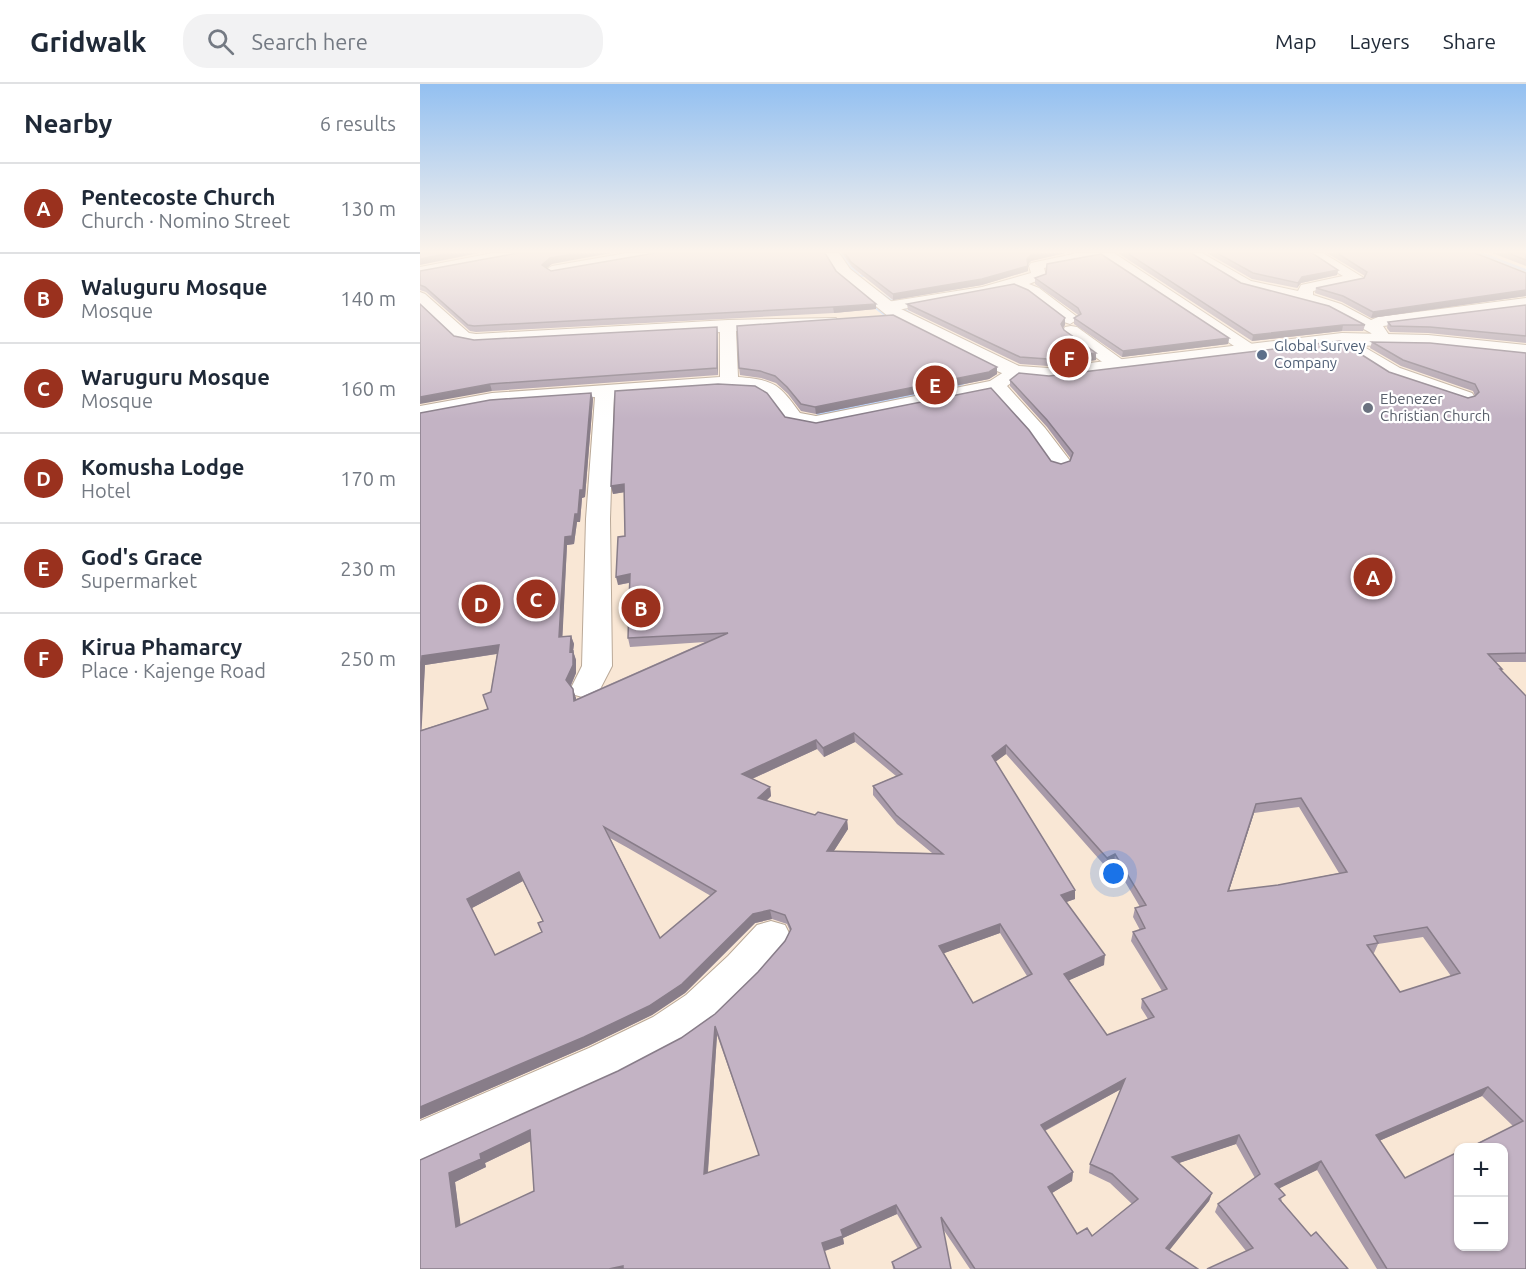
<!DOCTYPE html>
<meta charset="utf-8">
<style>
:root{--surface:#fff;--page:#f2f2f3;--text:#1f2937;--muted:#747a83;--line:#e0e1e3;--accent:#9a311e}
body{margin:0;font-family:Ubuntu,sans-serif;background:var(--page);color:var(--text)}
.controls{position:absolute;right:18px;bottom:18px;display:grid;overflow:hidden;border-radius:12px;box-shadow:0 2px 4px #0004}
.controls button{width:54px;height:54px;display:grid;place-items:center;padding:0;border:0;border-bottom:2px solid var(--line);background:var(--surface);color:var(--text);font:30px sans-serif}
.you{position:absolute;left:694px;top:790px;width:21px;height:21px;margin:-15px;border:4px solid #fff;border-radius:50%;background:#1a73e8;box-shadow:0 0 0 9px #1a73e833}
.badge{display:grid;place-items:center;width:39px;height:39px;border-radius:50%;background:var(--accent);color:#fff;font-size:20px;font-weight:700}
.pin{position:absolute;translate:-50% -50%;border:3px solid #fff;box-shadow:0 2px 6px #0006}
.list{margin:0;padding:0;list-style:none}
h2{display:flex;justify-content:space-between;align-items:center;height:78px;margin:0;padding:0 24px;font-size:26px}
h2 small{font-size:20px;font-weight:400;color:var(--muted)}
.list li{display:grid;grid-template-columns:39px 1fr auto;gap:18px;align-items:center;box-sizing:border-box;height:90px;padding:0 24px;border-top:2px solid var(--line)}
.list b{display:block;font-size:22px;white-space:nowrap}
.list p{margin:0;font-size:20px;white-space:nowrap;color:var(--muted)}
.list em{font-size:20px;font-style:normal;color:var(--muted)}
.icon{flex:none;width:33px;height:33px;fill:none;stroke:currentColor;stroke-width:2;stroke-linecap:round;stroke-linejoin:round}
.map{position:relative;flex:none;width:1106px;height:1185px;overflow:hidden}
header{display:flex;align-items:center;gap:36px;box-sizing:border-box;height:84px;padding:0 30px;background:var(--surface);border-bottom:2px solid var(--line)}
header strong{font-size:28px}
nav{display:flex;gap:33px;margin-inline-start:auto;font-size:21px}
.search{width:420px;height:54px;background:var(--page);display:flex;align-items:center;gap:15px;box-sizing:border-box;padding:0 21px;border-radius:24px;color:var(--muted);font-size:22px}
main{display:flex}
aside{flex:1;background:var(--surface)}
.map>svg:first-child{display:block}
.lines{fill:none;stroke-linecap:round;stroke-linejoin:round}
.stream{fill:#b4d2ff;fill-rule:evenodd}
.minor-casing{stroke:#baa998;stroke-width:2}
.tertiary-casing{stroke:#baa998;stroke-width:2}
.minor{fill:#fff;fill-rule:evenodd}
.tertiary{fill:#fff;fill-rule:evenodd}
.wall{fill:#a89aa9;fill-rule:evenodd}
.shaded-wall{fill:#887d89}
.building{fill:#c3b3c4;stroke:#887d89;stroke-width:1.5;fill-rule:evenodd}
.service-dot{fill:#5c6f8a;stroke:#fff;stroke-width:2}
.worship-dot{fill:#6b7280;stroke:#fff;stroke-width:2}
.labels{text-anchor:middle;stroke-width:4.5;stroke-linejoin:round;paint-order:stroke}
.far-service-label{font-size:15px;fill:#4e5e75;stroke:#fff;text-anchor:start}
.far-worship-label{font-size:15px;fill:#5b616d;stroke:#fff;text-anchor:start}
</style>
<header>
<strong>Gridwalk</strong>
<div class="search"><svg class="icon" aria-label="search" viewBox="0 0 24 24"><circle cx="10" cy="10" r="6"/><path d="M15 15l6 6"/></svg>Search here</div>
<nav><a>Map</a><a>Layers</a><a>Share</a></nav>
</header>
<main>
<aside>
<h2>Nearby<small>6 results</small></h2>
<ul class="list">
<li><span class="badge">A</span><div><b>Pentecoste Church</b><p>Church · Nomino Street</p></div><em>130 m</em></li>
<li><span class="badge">B</span><div><b>Waluguru Mosque</b><p>Mosque</p></div><em>140 m</em></li>
<li><span class="badge">C</span><div><b>Waruguru Mosque</b><p>Mosque</p></div><em>160 m</em></li>
<li><span class="badge">D</span><div><b>Komusha Lodge</b><p>Hotel</p></div><em>170 m</em></li>
<li><span class="badge">E</span><div><b>God's Grace</b><p>Supermarket</p></div><em>230 m</em></li>
<li><span class="badge">F</span><div><b>Kirua Phamarcy</b><p>Place · Kajenge Road</p></div><em>250 m</em></li>
</ul>
</aside>
<div class="map">
<svg width="1106" height="1185" viewBox="0 0 1106 1185">
<rect width="100%" height="100%" fill="#f9e7d5"/>
<g class="lines">
<g class="stream">
<polygon points="418,169 423,169 440,191 455,189 457,190 437,194"/>
<polygon points="1064,169 1106,185 1106,188 1057,169"/>
<polygon points="457,208 461,208 502,236 498,237 457,210"/>
<polygon points="445,215 449,215 476,236 476,238 472,238 445,217"/>
<polygon points="1008,226 1010,227 1010,228 957,234 955,233"/>
<polygon points="554,293 557,295 556,296 529,306 399,332 396,330 399,328 528,303"/>
</g>
<defs>
<g id="minor">
<polygon points="73,169 105,169 98,173 0,191 0,183"/>
<polygon points="207,169 242,169 235,173 132,190 125,186 132,182"/>
<polygon points="658,169 694,169 838,264 835,268 823,268 681,173 624,184 626,191 624,194 609,200 619,204 656,232 658,235 650,240 644,238 609,210 594,204 467,228 459,223 467,218 562,203 611,189 609,182 611,179"/>
<polygon points="764,169 782,169 831,197 878,207 881,201 923,192 885,169 903,169 944,194 942,197 893,207 893,211 921,220 951,236 958,233 1106,214 1106,224 963,242 971,254 968,258 956,258 951,249 909,226 881,217 821,203"/>
<path d="M0,208L5,210L49,249L56,250L308,236L416,234L418,237L416,240L410,242L316,247L318,293C355,296 359,300 380,329L396,332L570,297L590,284H602L605,288L587,302L625,344L651,378L648,383L640,385L632,383L611,352L572,308L396,344L366,338C360,330 355,318 347,311C331,296 221,310 194,312L190,435L192,582L177,611L166,614L155,611L151,604L162,582L166,435L175,313L72,321L0,334V322L72,309L300,293V248L56,260L38,257L0,221Z"/>
<polygon points="651,242 657,243 704,277 707,281 704,285 692,285 645,251 643,247 645,243"/>
<polygon points="922,250 980,284 1052,309 1055,313 1052,317 1045,319 968,292 916,259 913,255 916,251"/>
<polygon points="351,837 365,841 371,853 365,865 338,896 296,937 263,961 201,994 0,1085 0,1037 169,964 233,933 266,911 308,872 337,841"/>
</g>
<polygon id="tertiary" points="404,169 419,169 430,185 481,225 599,282 628,284 922,249 1008,251 1106,261 1106,273 1008,263 922,261 628,296 589,292 560,280 469,233 418,191"/>
</defs>
<use href="#minor" class="minor-casing"/>
<use href="#tertiary" class="tertiary-casing"/>
<use href="#minor" class="minor"/>
<use href="#tertiary" class="tertiary"/>
</g>
<g class="wall">
<polygon points="422,169 645,169 611,177 608,180 608,187 562,201 473,216 432,183"/>
<polygon points="698,169 771,169 821,199 945,241 943,247 922,247 832,257"/>
<polygon points="787,169 892,169 918,186 917,191 881,199 877,204 832,195"/>
<polygon points="907,169 1055,169 1106,189 1106,212 951,234 922,218 895,209 896,204 944,194 945,192"/>
<polygon points="1072,169 1106,169 1106,182"/>
<polygon points="132,180 126,184 131,187 416,187 456,225 414,229 56,248 50,247 6,208 0,206 0,187"/>
<polygon points="615,194 809,254 808,260 702,273 654,240 654,234 658,231 657,230 615,200"/>
<polygon points="487,220 645,234 645,241 643,244 644,246 676,269 676,276 628,282 600,280 488,226"/>
<polygon points="1106,221 1106,259 1008,249 970,248 967,244 968,238"/>
<polygon points="298,249 298,291 72,307 34,252 54,256"/>
<path d="M952,258L1106,269V578H1076L1082,585L1081,587L1106,612V1185H957L897,1086L859,1104L862,1118L891,1152L928,1185L826,1167L795,1128L798,1120L835,1094L816,1060L759,1079L792,1109L789,1117L749,1166L778,1185H550L523,1145L531,1185H473L472,1178L498,1165L477,1130L423,1154L424,1160L405,1167L0,1185V1076L198,987L261,954L295,930L338,888L365,857L370,847L367,840L352,835L335,839L265,909L232,931L168,962L0,1035V329L171,309L173,315L165,413L162,414L160,438H157L154,460L147,461L142,553L151,552L154,560L153,567L156,576V589L151,602L156,615L285,558L210,563L208,554L209,499L198,501L205,452L204,408L193,410L191,402L365,333L396,339L631,377L641,380L650,377L651,375L627,343L590,302V296L629,292L969,288L1048,314L1055,312L1053,307L981,282L950,264ZM77,570L68,625L1,646L5,581ZM435,658L476,692L453,702V711L477,740L512,769L414,767L428,745L427,736L395,731L346,717L351,712L350,703L332,695L397,665L404,673ZM586,670L686,783L694,779L720,823L715,824L713,833L720,846L713,848L711,857L742,907L722,915L721,924L728,935L687,951L649,896L684,881L646,818L655,815L575,678ZM879,723L919,789L858,801L809,807L834,729ZM190,754L208,764L291,812L240,854ZM103,797L123,837L122,848L75,871L52,824ZM580,849L607,892L553,919L524,869ZM1003,853L1031,892L980,908L952,869H954L958,860ZM297,951L339,1071L288,1089ZM701,1005L670,1080L669,1089L690,1099L712,1120L672,1152L657,1150L632,1109L652,1097L653,1088L625,1047ZM1062,1012L1093,1042L985,1094L959,1057ZM111,1057L114,1107L40,1141L35,1098L66,1083L65,1079Z"/>
<polygon points="577,283 577,290 569,295 396,330 381,327 368,310 356,299 341,294 320,291 319,284"/>
</g>
<g class="shaded-wall">
<polygon points="29,169 59,169 0,181 0,175"/>
<polygon points="159,169 191,169 132,180 123,187 122,181 130,174"/>
<polygon points="620,169 645,169 611,177 607,181 607,175 611,171"/>
<polygon points="608,182 608,187 562,201 473,216 473,210"/>
<polygon points="918,186 917,191 881,199 877,204 878,199 882,193"/>
<polygon points="1106,206 1106,212 951,234 953,228"/>
<polygon points="456,220 456,225 414,229 413,223"/>
<polygon points="645,234 645,241 641,246 641,240"/>
<polygon points="923,241 922,247 832,257 833,251"/>
<polygon points="297,243 298,249 298,291 297,284"/>
<polygon points="809,254 808,260 702,273 703,267"/>
<polygon points="676,269 676,276 628,282 628,275"/>
<polygon points="577,283 577,290 569,295 396,330 395,323"/>
<polygon points="70,300 72,307 0,320 0,313"/>
<polygon points="171,309 173,315 165,413 162,414 160,438 157,438 154,460 147,461 142,562 139,553 145,453 160,406"/>
<polygon points="204,400 206,408 193,410 191,402"/>
<polygon points="210,490 212,498 198,501 196,493"/>
<polygon points="151,552 154,560 153,567 156,576 156,589 149,605 146,596"/>
<polygon points="79,561 82,569 5,581 1,657 0,598 2,572"/>
<polygon points="153,605 156,614 156,625 154,617"/>
<polygon points="434,649 435,658 404,673 403,664"/>
<polygon points="396,656 397,665 323,699 322,690"/>
<polygon points="586,661 586,670 571,681 572,672"/>
<polygon points="350,703 351,712 340,723 338,714"/>
<polygon points="836,720 834,729 806,816 808,807"/>
<polygon points="427,736 428,745 408,776 407,767"/>
<polygon points="695,770 694,779 686,783 687,774"/>
<polygon points="99,788 103,797 52,824 47,815"/>
<polygon points="655,806 655,815 641,820 641,811"/>
<polygon points="350,826 352,835 335,839 265,909 232,931 168,962 0,1035 0,1023 333,830"/>
<polygon points="580,840 580,849 519,871 519,862"/>
<polygon points="685,871 684,881 643,899 644,890"/>
<polygon points="295,942 297,951 287,1099 284,1090"/>
<polygon points="705,995 703,1004 620,1049 621,1041"/>
<polygon points="1068,1003 1062,1012 952,1060 956,1051"/>
<polygon points="110,1046 115,1055 65,1079 66,1083 35,1098 42,1151 36,1143 29,1089 60,1070"/>
<polygon points="819,1051 816,1060 750,1082 752,1073"/>
<polygon points="901,1077 897,1086 852,1108 855,1100"/>
<polygon points="653,1088 652,1097 627,1112 628,1103"/>
<polygon points="792,1109 789,1117 744,1173 746,1164"/>
<polygon points="476,1121 477,1130 423,1154 424,1160 404,1167 402,1159 421,1146"/>
<polygon points="203,1182 204,1185 189,1185"/>
</g>
<g class="building">
<polygon points="0,169 29,169 0,175"/>
<polygon points="98,169 159,169 130,174 122,181 131,187 235,169 405,169 416,187 456,220 413,223 54,242 48,241 5,203 0,201 0,187"/>
<polygon points="425,169 620,169 611,171 607,175 608,182 562,195 473,210 431,178"/>
<polygon points="707,169 771,169 821,199 909,222 945,241 923,241 833,251"/>
<polygon points="797,169 892,169 918,186 882,193 878,199 833,189"/>
<polygon points="917,169 1055,169 1106,189 1106,206 953,228 923,212 896,204 944,194 947,188"/>
<polygon points="1088,169 1106,169 1106,176"/>
<polygon points="681,170 809,254 703,267 654,234 661,230 658,224 615,194 626,190 627,180"/>
<polygon points="594,200 608,206 645,234 641,240 644,246 676,269 628,275 600,273 487,220"/>
<polygon points="0,220 34,252 54,256 297,243 297,284 70,300 0,313"/>
<polygon points="1106,221 1106,252 1010,243 971,242 968,238"/>
<polygon points="473,231 577,283 569,288 395,323 381,320 367,303 355,292 340,287 319,284 317,242"/>
<path d="M920,257L969,288L1048,314L1055,312L1059,308L1055,300L983,276L952,258L1010,259L1106,269V569L1068,570L1082,585H1080L1106,612V1185H967L901,1077L855,1100L865,1111L859,1115L891,1152L896,1148L928,1185H787L833,1164L798,1120L840,1090L819,1051L752,1073L792,1109L746,1164L778,1185H555L521,1133L531,1185H475L472,1178L501,1163L476,1121L421,1146L423,1152L402,1159L410,1185H203V1182L189,1185H0V1076L198,987L261,954L295,930L338,888L365,857L371,845L365,831L350,826L333,830L262,900L229,922L164,953L0,1023V647L68,625L63,611L71,608L79,561L2,572L0,598V329L70,316L171,309L163,406H160L158,430H155L152,452L145,453L139,553L151,552L150,568L153,567V581L146,596L153,605L154,617L308,549L208,554L210,490L196,493L198,453L205,452L204,400L191,402L195,307L298,300L335,302L347,309L365,333L396,339L571,304L609,346L631,377L641,380L650,377L653,369L627,336L590,296L599,289L629,292ZM434,649L482,690L453,702L476,731L523,770L407,767L427,736L398,728L395,731L338,714L350,703L322,690L396,656L403,664ZM586,661L687,774L695,770L726,821L715,824L725,844L713,848L747,905L722,915L734,933L687,951L644,890L685,871L641,811L655,806L572,672ZM881,714L927,788L858,801L808,807L836,720ZM184,743L296,807L240,854ZM99,788L123,837L118,839L122,848L75,871L47,815ZM580,840L612,890L553,919L519,862ZM1007,843L1040,889L980,908L947,861L958,859L954,852ZM295,942L339,1071L284,1090ZM705,995L670,1080L692,1090L718,1115L672,1152L667,1144L657,1150L628,1103L653,1088L621,1041ZM1068,1003L1103,1037L1049,1064H1083V1162H1038V1068L985,1094L956,1051ZM110,1046L114,1107L36,1143L29,1089L61,1075L60,1070Z"/>
</g>
<linearGradient id="sky" x2="0" y2="1"><stop stop-color="#93c0f1"/><stop offset="0.5" stop-color="#fcf4ec"/><stop offset="1" stop-color="#fcf4ec" stop-opacity="0"/></linearGradient>
<rect width="1106" height="335" fill="url(#sky)"/>
<circle class="service-dot" cx="842" cy="271" r="6"/>
<circle class="worship-dot" cx="948" cy="324" r="6"/>
<g class="labels">
<g class="far-service-label">
<text x="854" y="267">Global Survey<tspan x="854" dy="17">Company</tspan></text>
</g>
<g class="far-worship-label">
<text x="960" y="320">Ebenezer<tspan x="960" dy="17">Christian Church</tspan></text>
</g>
</g>
</svg>
<div class="controls">
<button>+</button>
<button>−</button>
</div>
<div class="you"></div>
<div class="pin badge" style="left:953px;top:493px">A</div>
<div class="pin badge" style="left:221px;top:524px">B</div>
<div class="pin badge" style="left:116px;top:515px">C</div>
<div class="pin badge" style="left:61px;top:520px">D</div>
<div class="pin badge" style="left:515px;top:301px">E</div>
<div class="pin badge" style="left:649px;top:274px">F</div>
</div>
</main>
